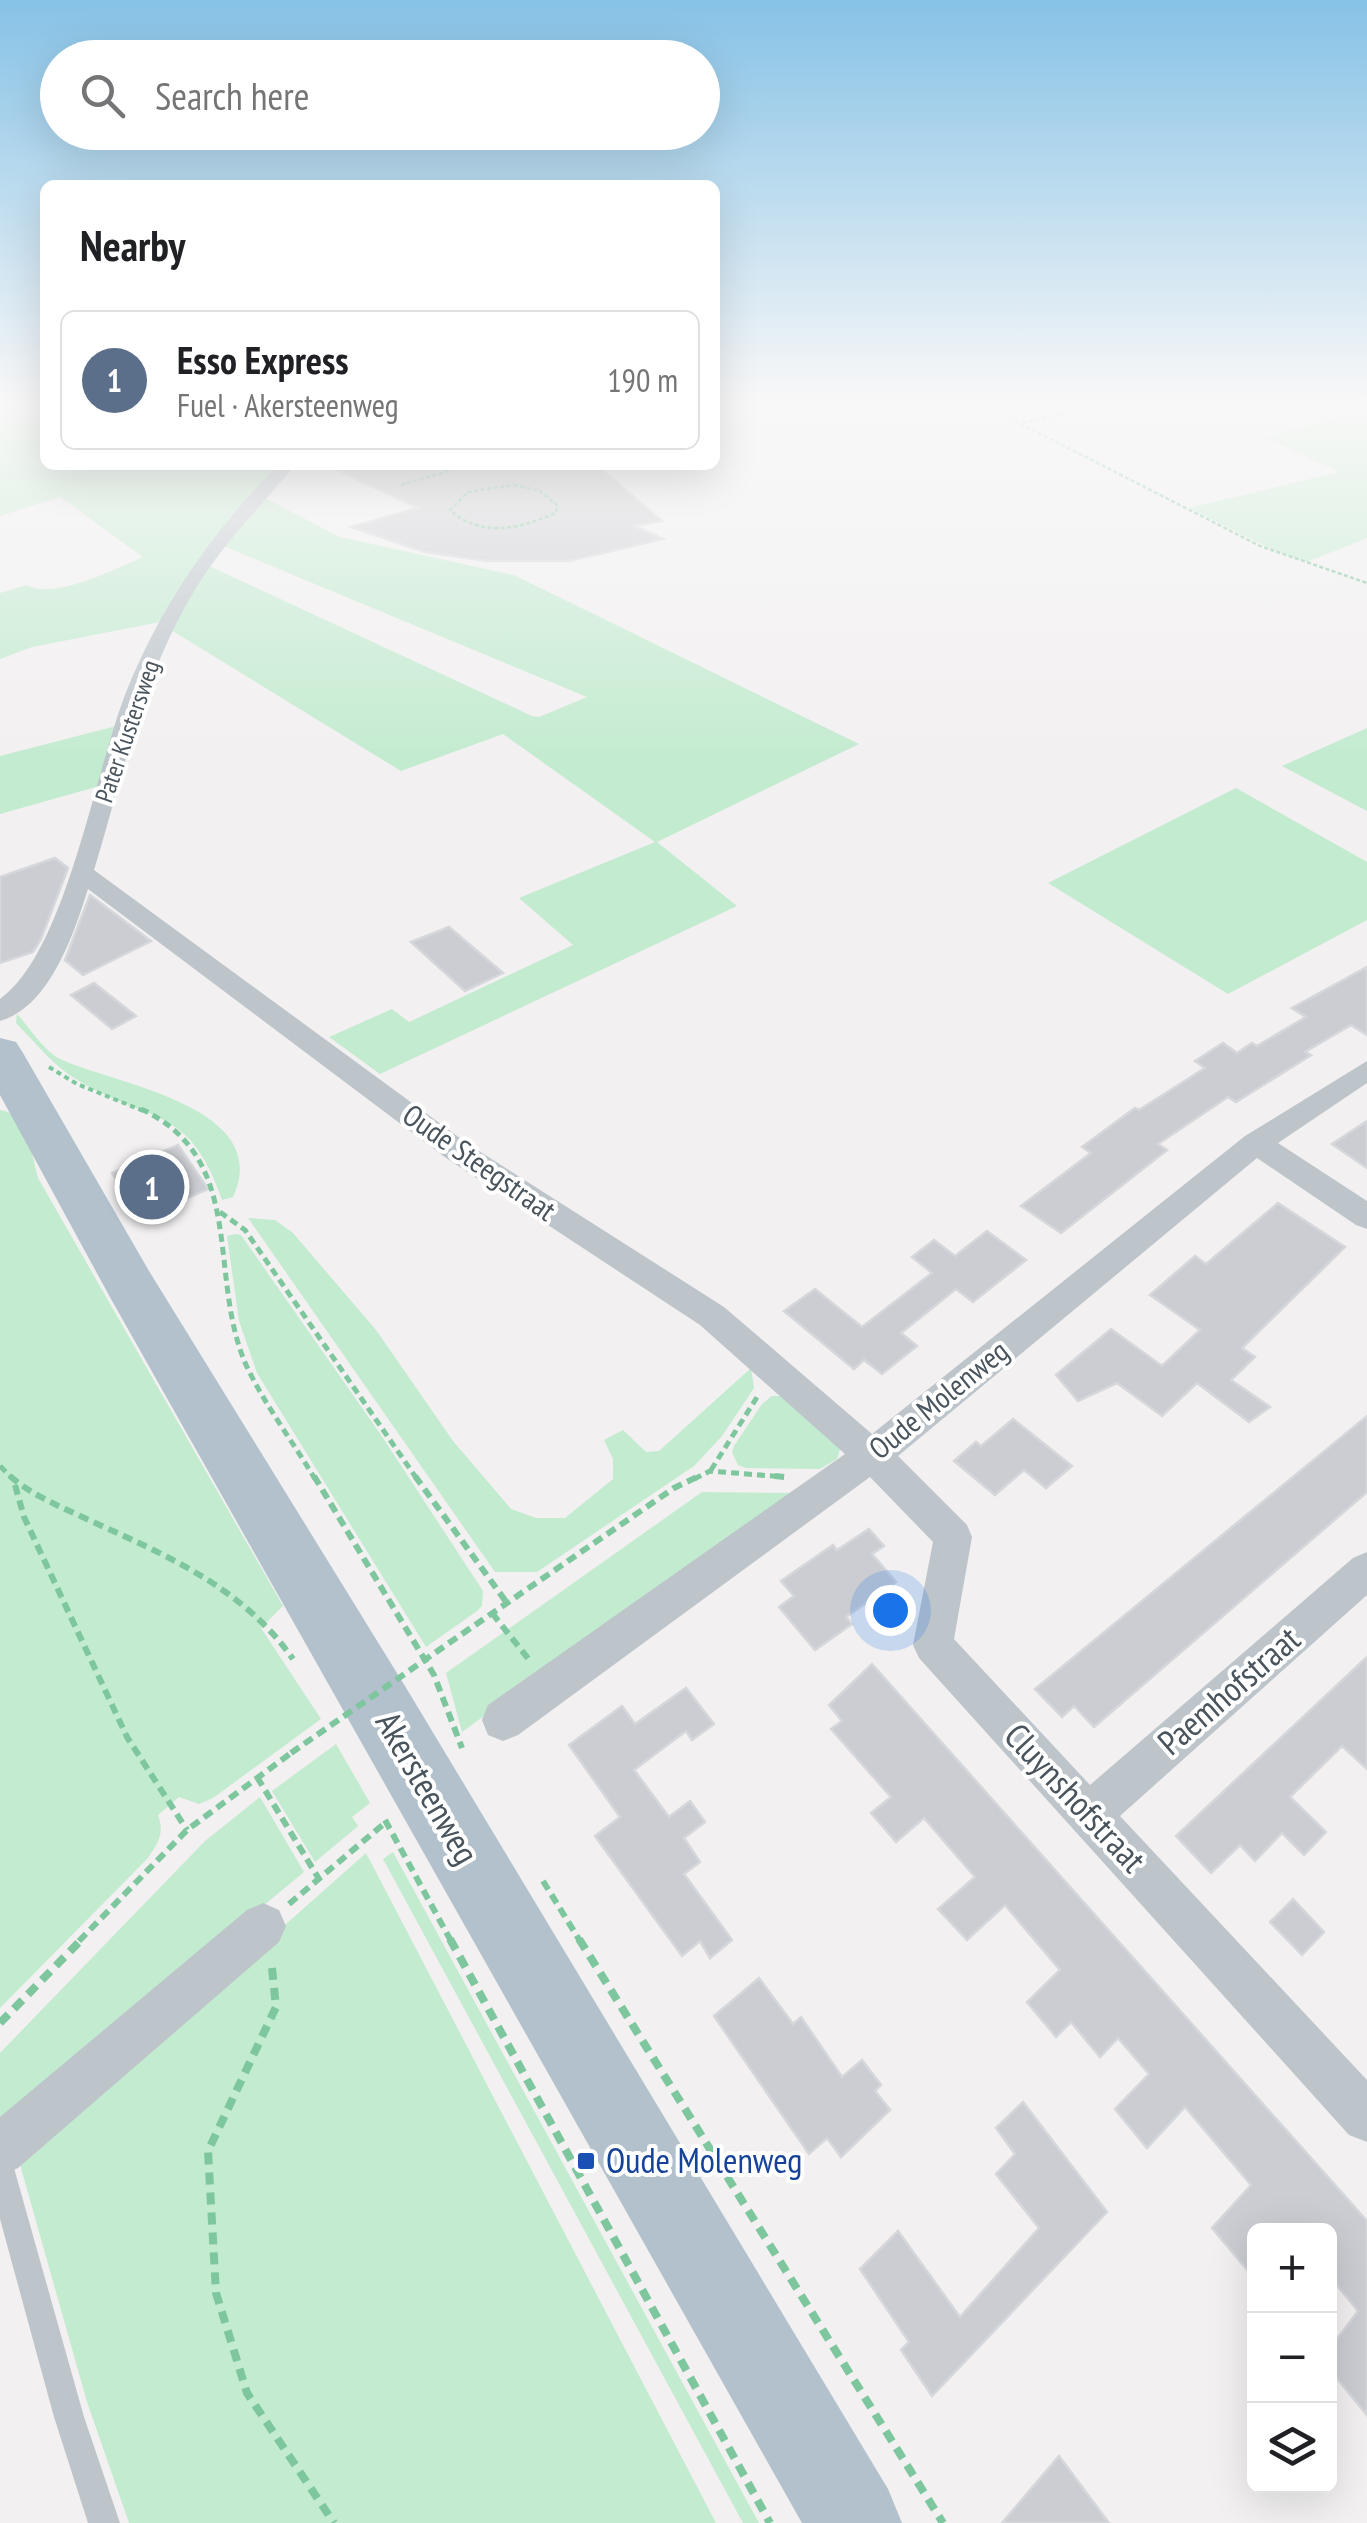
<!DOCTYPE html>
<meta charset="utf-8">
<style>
:root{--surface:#fff;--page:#f2f2f2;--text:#202124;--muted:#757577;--line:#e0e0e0;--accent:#b45309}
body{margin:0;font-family:"PT Sans Narrow",sans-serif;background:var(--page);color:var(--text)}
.controls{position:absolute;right:30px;bottom:30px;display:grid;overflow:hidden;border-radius:15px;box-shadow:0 10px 40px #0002}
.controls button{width:90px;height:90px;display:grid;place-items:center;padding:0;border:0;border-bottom:2px solid var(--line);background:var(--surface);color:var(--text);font:50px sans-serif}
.you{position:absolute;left:890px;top:1610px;width:35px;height:35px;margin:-25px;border:8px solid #fff;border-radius:50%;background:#1a73e8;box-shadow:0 0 0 15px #1a73e833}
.badge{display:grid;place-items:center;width:65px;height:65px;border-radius:50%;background:var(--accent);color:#fff;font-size:32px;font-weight:700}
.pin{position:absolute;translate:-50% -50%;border:5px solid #fff;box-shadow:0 2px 10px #0006}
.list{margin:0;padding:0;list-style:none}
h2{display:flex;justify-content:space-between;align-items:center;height:130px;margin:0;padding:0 40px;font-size:42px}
h2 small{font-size:32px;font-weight:400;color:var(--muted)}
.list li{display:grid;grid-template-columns:65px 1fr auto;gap:30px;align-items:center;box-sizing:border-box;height:140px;margin:0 20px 20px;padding:0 20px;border:2px solid var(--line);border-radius:15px}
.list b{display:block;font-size:38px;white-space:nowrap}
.list p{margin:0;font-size:32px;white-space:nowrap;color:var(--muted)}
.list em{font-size:32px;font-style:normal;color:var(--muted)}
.icon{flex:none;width:55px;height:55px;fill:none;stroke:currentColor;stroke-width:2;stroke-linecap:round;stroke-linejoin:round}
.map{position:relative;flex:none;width:1367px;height:2523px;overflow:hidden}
.search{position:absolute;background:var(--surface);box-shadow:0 10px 40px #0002;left:40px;top:40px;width:680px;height:110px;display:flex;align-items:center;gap:25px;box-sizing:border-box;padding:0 35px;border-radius:55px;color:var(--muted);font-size:38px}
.panel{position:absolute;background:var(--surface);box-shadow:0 10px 40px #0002;left:40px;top:180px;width:680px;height:290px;border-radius:15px}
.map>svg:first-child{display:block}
.green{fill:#c3ebd0}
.building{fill:#cbcdd2;stroke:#d5d7db;stroke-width:2.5}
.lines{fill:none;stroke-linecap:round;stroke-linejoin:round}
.path-far4{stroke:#7ec69e;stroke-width:2.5;stroke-dasharray:4 2.5;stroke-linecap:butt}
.path-far3{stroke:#7ec69e;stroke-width:4;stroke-dasharray:5 4;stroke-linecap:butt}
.path-far2{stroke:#7ec69e;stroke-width:5;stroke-dasharray:8 5;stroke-linecap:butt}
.path-far1{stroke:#7ec69e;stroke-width:6;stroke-dasharray:10 6;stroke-linecap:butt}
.path{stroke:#7ec69e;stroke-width:8;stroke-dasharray:12 8;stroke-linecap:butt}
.lane{fill:#bdc5cb;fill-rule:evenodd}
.street{fill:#bdc5cb;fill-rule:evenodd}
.primary{fill:#b2c1cc;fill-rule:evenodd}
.path-bridge{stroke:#7ec69e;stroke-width:6;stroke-dasharray:10 6;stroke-linecap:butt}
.transit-dot{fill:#1a4fb4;stroke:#fff;stroke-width:4}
.labels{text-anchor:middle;stroke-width:8;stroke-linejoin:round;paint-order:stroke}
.far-street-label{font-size:25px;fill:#4a545c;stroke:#fff}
.street-label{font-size:30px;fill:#4a545c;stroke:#fff}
.near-street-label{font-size:35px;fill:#4a545c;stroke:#fff}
.near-transit-label{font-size:35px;fill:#164399;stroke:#fff;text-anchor:start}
</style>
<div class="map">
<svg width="1367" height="2523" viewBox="0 0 1367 2523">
<rect width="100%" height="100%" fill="#f2f0f0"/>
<g class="green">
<path d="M7,406H45V465H282L230,518L160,622L32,647L0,659V593L27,585C53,601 117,568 143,557L60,497L0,516V408Z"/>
<polygon points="1367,411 1367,538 1307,562 1271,549 1189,508 1339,472 1264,437"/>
<polygon points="261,496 340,537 514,575 859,744 657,842 737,906 380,1074 329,1037 392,1009 409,1022 573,945 519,898 655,842 503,734 401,771 171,630 207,565 532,716 539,717 587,697 221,545"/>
<polygon points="120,725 103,785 0,814 0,756"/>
<polygon points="1367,728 1367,811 1282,766"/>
<polygon points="1236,788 1367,862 1367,920 1228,994 1048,883"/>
<path d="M17,1014C29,1027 44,1051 60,1059C113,1084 275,1106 233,1197L222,1200C190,1105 151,1124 79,1081C54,1067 36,1043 16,1023Z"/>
<path d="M0,1110C29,1114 31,1154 38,1178L283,1606L261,1628L321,1719L213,1798L199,1804L179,1797L158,1815C165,1833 158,1844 147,1859L0,2008Z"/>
<polygon points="248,1218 275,1220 293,1233 376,1330 453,1441 511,1509 536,1518 565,1518 613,1479 613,1459 604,1440 623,1430 646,1452 659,1451 751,1368 754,1388 722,1436 694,1466 537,1572 495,1572"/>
<polygon points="235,1234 241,1235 381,1435 483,1591 482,1606 477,1611 426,1647 257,1373 239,1321 227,1236"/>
<polygon points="772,1396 782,1396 840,1449 837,1459 820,1469 746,1468 738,1465 732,1452 734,1446 762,1404"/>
<polygon points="702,1492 790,1493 462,1732 446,1673"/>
<polygon points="336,1744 370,1803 352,1817 358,1826 315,1862 272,1791"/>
<polygon points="260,1797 304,1872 0,2124 0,2053 205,1841"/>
<polygon points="393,1852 759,2523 743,2523 383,1859"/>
<polygon points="366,1853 716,2523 129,2523 87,2402 19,2161"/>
</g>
<g class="building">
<polygon points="327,465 597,465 662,521 634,526 663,539 569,561 487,561 425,552 351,527 418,508"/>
<polygon points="55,858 68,868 41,939 33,952 0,963 0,877"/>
<polygon points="90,895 151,941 83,975 65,960"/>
<polygon points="449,927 503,973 465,991 411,942"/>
<polygon points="1367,967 1367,1035 1351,1025 1305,1052 1311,1055 1236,1102 1228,1097 1158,1144 1167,1150 1061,1233 1021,1206 1091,1153 1082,1147 1135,1108 1139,1110 1205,1068 1195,1061 1223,1043 1237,1053 1252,1043 1257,1046 1306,1017 1292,1008"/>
<polygon points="94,983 136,1016 112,1029 71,995"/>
<polygon points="1367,1121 1367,1168 1332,1144"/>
<polygon points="178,1145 208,1189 141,1219 112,1173"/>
<polygon points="1278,1203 1345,1247 1242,1348 1255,1357 1231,1380 1270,1407 1249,1422 1197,1383 1162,1416 1117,1383 1078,1401 1056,1375 1111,1329 1162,1366 1200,1330 1150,1295 1195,1256 1206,1264"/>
<polygon points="987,1231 1026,1260 973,1302 956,1289 901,1333 917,1346 882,1374 864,1360 854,1369 784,1311 815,1289 862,1327 932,1273 912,1257 934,1240 955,1256"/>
<polygon points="1367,1416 1367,1492 1094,1727 1074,1706 1062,1717 1035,1689"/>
<polygon points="1013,1419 1072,1466 1046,1488 1024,1470 995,1495 954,1461 976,1442 981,1446"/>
<polygon points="869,1529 884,1546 872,1554 896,1582 846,1617 852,1624 815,1650 779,1607 794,1596 781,1581 833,1545 837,1550"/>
<polygon points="1367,1657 1367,1769 1342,1746 1290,1797 1326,1832 1304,1855 1282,1833 1255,1861 1240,1845 1211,1873 1176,1836"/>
<polygon points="872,1664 1367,2221 1367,2415 1330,2370 1330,2348 1358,2311 1330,2277 1330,2230 1254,2230 1254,2278 1212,2228 1251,2185 1185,2107 1147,2148 1115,2109 1149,2074 1118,2038 1100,2057 1071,2022 1056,2037 1027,2002 1060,1970 1005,1905 967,1940 938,1909 975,1877 924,1818 896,1842 871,1813 891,1797 831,1729 842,1721 829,1705"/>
<polygon points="686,1688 714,1724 692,1740 686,1731 634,1770 669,1817 690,1801 705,1822 684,1838 700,1862 684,1874 732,1940 710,1958 700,1941 682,1956 595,1836 620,1817 569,1745 622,1706 635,1724"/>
<polygon points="1293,1899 1324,1932 1302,1955 1270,1922"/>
<polygon points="759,1978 793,2024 801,2017 842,2077 862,2060 881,2085 875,2091 890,2110 841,2157 827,2138 809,2154 714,2016"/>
<polygon points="1023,2102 1107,2212 932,2396 901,2350 909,2342 860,2269 898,2231 960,2317 1039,2228 996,2174 1015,2154 996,2128"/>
<polygon points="1059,2456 1109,2523 1002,2523"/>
</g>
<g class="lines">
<g class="path-far4">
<polyline points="986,406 1260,546 1367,583"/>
<polyline points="1023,423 1094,406"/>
<polyline points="401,485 468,465"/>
<path d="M514,485L540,491L558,506L555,513C521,529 480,538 450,510L468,492Z"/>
</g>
<polyline class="path-far3" points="49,1067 77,1084 146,1112"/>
<g class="path-far2">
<path d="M141,1109C249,1159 206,1277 247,1367C265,1405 293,1442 315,1479"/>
<polyline points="220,1212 245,1230 417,1479"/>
<polyline points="0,1466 13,1479"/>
<polyline points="711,1470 759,1394"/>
<polyline points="694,1479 710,1471 784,1477"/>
</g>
<g class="path-far1">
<path d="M10,1476C34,1497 62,1507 91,1521C168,1556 243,1588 293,1659"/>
<polyline points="314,1476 434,1675 462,1748"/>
<polyline points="415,1476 507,1603"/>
<polyline points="775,1476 784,1477"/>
<polyline points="15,1485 24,1517 127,1737 187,1830"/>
<polyline points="492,1613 530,1661"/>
<polyline points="462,1634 674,1488 699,1476"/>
<polyline points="257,1777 319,1879"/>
<polyline points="385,1820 451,1941"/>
<polyline points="543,1881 580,1941"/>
<polyline points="289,1904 386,1822"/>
<polyline points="79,1941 187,1830 291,1753"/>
</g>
<g class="path">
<polyline points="450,1939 770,2523"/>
<polyline points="579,1939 943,2523"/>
<polyline points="272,1968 276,2007 208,2151 216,2293 247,2393 334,2523"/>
<polyline points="0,2023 82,1939"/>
</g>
<polygon class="lane" points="0,2154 10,2158 14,2168 84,2417 120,2523 88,2523 54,2417 0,2219"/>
<g class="street">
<path d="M278,465H295C264,503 230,536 203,577C144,667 125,769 94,870L468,1144L724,1307L872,1434L1245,1136L1367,1061V1083L1278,1143L1367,1201V1229L1356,1225L1257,1158L898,1456L967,1525L972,1537L954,1639L1090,1785L1353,1558L1367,1552V1595L1120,1816L1367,2080V2142L1349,2135L919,1658L913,1645L933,1542L870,1477L518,1735L503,1741L488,1735L482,1720L488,1705L845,1454L700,1325L446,1158L88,889C74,933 50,1007 0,1021V999C68,950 95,765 129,685C164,601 214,530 278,465Z"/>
<polygon points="263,1903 279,1910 286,1926 279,1942 18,2168 0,2176 0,2117 247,1910"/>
</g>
<polygon class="primary" points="0,1038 16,1042 23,1053 149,1271 408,1691 888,2489 902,2523 802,2523 111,1299 0,1095"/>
<polyline class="path-bridge" points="291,1753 462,1634"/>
</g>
<linearGradient id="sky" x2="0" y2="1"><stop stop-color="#86c2e6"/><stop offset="0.53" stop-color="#f9f8f8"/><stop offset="1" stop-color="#f9f8f8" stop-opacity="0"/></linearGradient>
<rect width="1367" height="759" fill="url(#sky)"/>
<rect class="transit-dot" x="576" y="2151" width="20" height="20" rx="5"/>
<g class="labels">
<g class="far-street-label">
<text transform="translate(127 731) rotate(-71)" y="9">Pater Kustersweg</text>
</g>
<g class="street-label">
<text transform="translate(479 1163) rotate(35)" y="10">Oude Steegstraat</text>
<text transform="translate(939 1400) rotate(-39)" y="10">Oude Molenweg</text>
</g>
<g class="near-street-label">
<text transform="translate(1229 1691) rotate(-41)" y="12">Paemhofstraat</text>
<text transform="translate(427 1788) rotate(60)" y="12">Akersteenweg</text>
<text transform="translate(1075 1798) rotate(47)" y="12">Cluynshofstraat</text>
</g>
<g class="near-transit-label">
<text x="606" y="2173">Oude Molenweg</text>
</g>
</g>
</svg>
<div class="controls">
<button>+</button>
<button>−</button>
<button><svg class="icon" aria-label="layers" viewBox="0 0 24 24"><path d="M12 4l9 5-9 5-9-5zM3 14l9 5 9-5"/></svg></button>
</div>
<div class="you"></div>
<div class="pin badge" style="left:152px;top:1187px;background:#5c6f8a">1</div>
<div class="search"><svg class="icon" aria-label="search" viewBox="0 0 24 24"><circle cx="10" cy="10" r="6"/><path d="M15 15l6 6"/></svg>Search here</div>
<section class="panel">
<h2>Nearby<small></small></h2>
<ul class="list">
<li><span class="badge" style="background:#5c6f8a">1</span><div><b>Esso Express</b><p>Fuel · Akersteenweg</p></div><em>190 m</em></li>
</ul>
</section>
</div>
